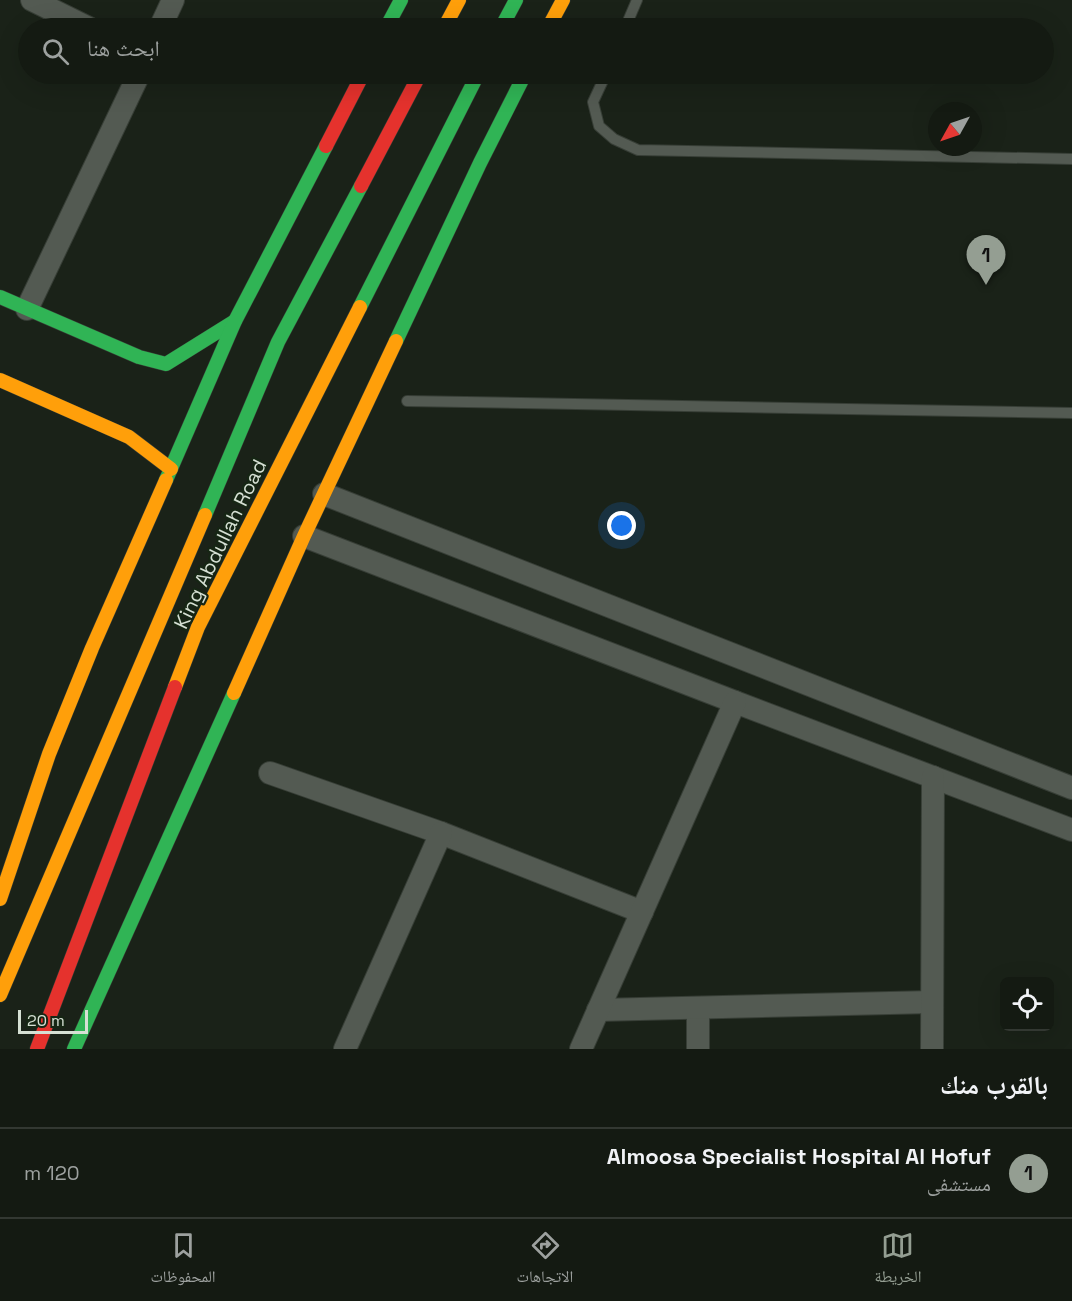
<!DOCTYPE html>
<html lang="ar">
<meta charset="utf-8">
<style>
:root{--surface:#141a12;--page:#212720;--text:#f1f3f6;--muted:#9da19f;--line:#333832;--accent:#949e92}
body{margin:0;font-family:"Space Grotesk","Noto Naskh Arabic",sans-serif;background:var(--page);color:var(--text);direction:rtl}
.controls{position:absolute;right:18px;bottom:18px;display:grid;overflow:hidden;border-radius:9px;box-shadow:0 6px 24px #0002}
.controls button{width:54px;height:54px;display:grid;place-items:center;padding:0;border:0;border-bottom:2px solid var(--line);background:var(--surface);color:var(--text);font:30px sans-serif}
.compass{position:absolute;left:928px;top:102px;width:54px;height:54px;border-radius:50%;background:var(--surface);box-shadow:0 6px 24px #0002;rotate:230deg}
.scale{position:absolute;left:18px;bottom:15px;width:70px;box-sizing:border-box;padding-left:6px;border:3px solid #d6e0d4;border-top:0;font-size:16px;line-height:21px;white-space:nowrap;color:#d6e0d4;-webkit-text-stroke:4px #162614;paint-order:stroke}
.you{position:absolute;left:622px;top:526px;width:21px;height:21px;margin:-15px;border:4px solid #fff;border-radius:50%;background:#1a73e8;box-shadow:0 0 0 9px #1a73e833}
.badge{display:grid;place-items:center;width:39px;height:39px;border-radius:50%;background:var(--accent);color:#111;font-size:20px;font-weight:700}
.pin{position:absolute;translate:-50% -50px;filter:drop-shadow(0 2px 3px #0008)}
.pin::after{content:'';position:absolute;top:32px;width:21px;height:18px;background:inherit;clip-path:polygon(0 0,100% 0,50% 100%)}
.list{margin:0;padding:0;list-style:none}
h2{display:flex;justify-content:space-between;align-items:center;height:78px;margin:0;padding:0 24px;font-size:26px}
h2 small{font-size:20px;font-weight:400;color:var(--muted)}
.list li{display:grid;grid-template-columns:39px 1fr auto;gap:18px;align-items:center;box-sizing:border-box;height:90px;padding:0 24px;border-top:2px solid var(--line)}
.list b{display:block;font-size:22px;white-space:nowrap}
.list p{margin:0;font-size:20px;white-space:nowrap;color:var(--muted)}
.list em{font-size:20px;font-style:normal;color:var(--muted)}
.icon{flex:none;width:33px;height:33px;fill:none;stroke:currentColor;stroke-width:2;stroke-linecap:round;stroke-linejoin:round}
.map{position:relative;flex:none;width:1072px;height:1049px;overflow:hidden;direction:ltr}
.search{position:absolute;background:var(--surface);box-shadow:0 6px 24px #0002;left:18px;right:18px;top:18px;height:66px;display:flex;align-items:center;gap:15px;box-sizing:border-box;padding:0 21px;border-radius:33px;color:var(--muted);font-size:22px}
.sheet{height:168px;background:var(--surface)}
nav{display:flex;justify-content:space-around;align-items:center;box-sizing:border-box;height:84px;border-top:2px solid var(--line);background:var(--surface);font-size:16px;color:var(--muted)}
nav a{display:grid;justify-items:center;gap:3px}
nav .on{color:var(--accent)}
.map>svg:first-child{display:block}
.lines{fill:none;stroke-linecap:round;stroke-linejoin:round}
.lane-casing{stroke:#373e36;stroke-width:12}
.street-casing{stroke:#373e36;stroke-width:24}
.fast-casing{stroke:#373e36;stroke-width:15}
.slow-casing{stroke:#373e36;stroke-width:15}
.jam-casing{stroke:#373e36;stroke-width:15}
.lane{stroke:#535a52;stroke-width:10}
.street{stroke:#535a52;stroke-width:22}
.fast{stroke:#30b455;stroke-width:14}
.slow{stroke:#ff9f0a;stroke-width:14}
.jam{stroke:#e5322d;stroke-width:14}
.labels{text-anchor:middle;stroke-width:4.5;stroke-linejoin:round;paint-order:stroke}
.street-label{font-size:20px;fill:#d6e0d4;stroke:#162614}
</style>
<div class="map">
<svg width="1072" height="1049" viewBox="0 0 1072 1049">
<rect width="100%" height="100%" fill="#1a2218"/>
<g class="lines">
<defs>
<g id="lane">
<polyline points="625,28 637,0"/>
<polyline points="606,74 593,102 599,126 614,139 638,150 1072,159"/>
<polyline points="407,401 1072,413"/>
</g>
<g id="street">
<polyline points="32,0 89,28"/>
<polyline points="160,28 173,0"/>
<polyline points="27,309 139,74"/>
<polyline points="324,494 1072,788"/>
<polyline points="304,536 735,702 1072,830"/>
<polyline points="270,773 441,833 642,912"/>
<polyline points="698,1008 698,1049"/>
<polyline points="598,1010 932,1002"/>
<polyline points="345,1049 441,833"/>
<polyline points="581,1049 735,702"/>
<polyline points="932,1049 933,777"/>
</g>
<g id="fast">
<polyline points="386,28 401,0"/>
<polyline points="501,28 516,0"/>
<polyline points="0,297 139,357 166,364 235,321"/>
<polyline points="360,307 478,74"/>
<polyline points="396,341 480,163 525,74"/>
<polyline points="166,480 235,321 326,146"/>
<polyline points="205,515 278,342 361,186"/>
<polyline points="74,1049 234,693"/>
</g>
<g id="slow">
<polyline points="444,28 459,0"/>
<polyline points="548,28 563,0"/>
<polyline points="0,380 129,437 171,469"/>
<polyline points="175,687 198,627 360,307"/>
<polyline points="234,693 304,536 396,341"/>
<polyline points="0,899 49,754 92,648 166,480"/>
<polyline points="0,995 205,515"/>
</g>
<g id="jam">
<polyline points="326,146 363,74"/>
<polyline points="361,186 420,74"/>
<polyline points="37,1049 175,687"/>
</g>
</defs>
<use href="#lane" class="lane-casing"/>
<use href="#street" class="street-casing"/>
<use href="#fast" class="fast-casing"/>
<use href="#slow" class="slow-casing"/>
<use href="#jam" class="jam-casing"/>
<use href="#lane" class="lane"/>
<use href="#street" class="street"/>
<use href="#fast" class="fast"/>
<use href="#slow" class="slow"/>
<use href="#jam" class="jam"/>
</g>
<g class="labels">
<g class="street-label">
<text transform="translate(220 544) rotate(-64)" y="7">King Abdullah Road</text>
</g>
</g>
</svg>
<div class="controls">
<button><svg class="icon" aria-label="locate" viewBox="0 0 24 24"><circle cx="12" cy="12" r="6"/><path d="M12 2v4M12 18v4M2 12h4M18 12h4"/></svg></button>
</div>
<svg class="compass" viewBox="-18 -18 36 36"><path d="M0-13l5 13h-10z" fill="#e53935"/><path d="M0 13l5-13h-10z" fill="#9da19f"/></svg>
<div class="scale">20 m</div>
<div class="you"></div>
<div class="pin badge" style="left:986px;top:285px">1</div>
<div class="search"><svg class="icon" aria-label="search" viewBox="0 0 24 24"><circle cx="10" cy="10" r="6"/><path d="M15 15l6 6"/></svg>ابحث هنا</div>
</div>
<section class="sheet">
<h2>بالقرب منك<small></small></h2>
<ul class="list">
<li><span class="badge">1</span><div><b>Almoosa Specialist Hospital Al Hofuf</b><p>مستشفى</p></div><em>120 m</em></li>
</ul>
</section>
<nav>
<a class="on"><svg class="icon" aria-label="map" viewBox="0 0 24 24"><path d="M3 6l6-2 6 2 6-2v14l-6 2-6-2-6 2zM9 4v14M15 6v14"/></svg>الخريطة</a>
<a><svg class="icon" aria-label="directions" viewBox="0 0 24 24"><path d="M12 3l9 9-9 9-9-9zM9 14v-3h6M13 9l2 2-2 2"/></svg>الاتجاهات</a>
<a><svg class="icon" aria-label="saved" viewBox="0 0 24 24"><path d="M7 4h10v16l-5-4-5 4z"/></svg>المحفوظات</a>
</nav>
